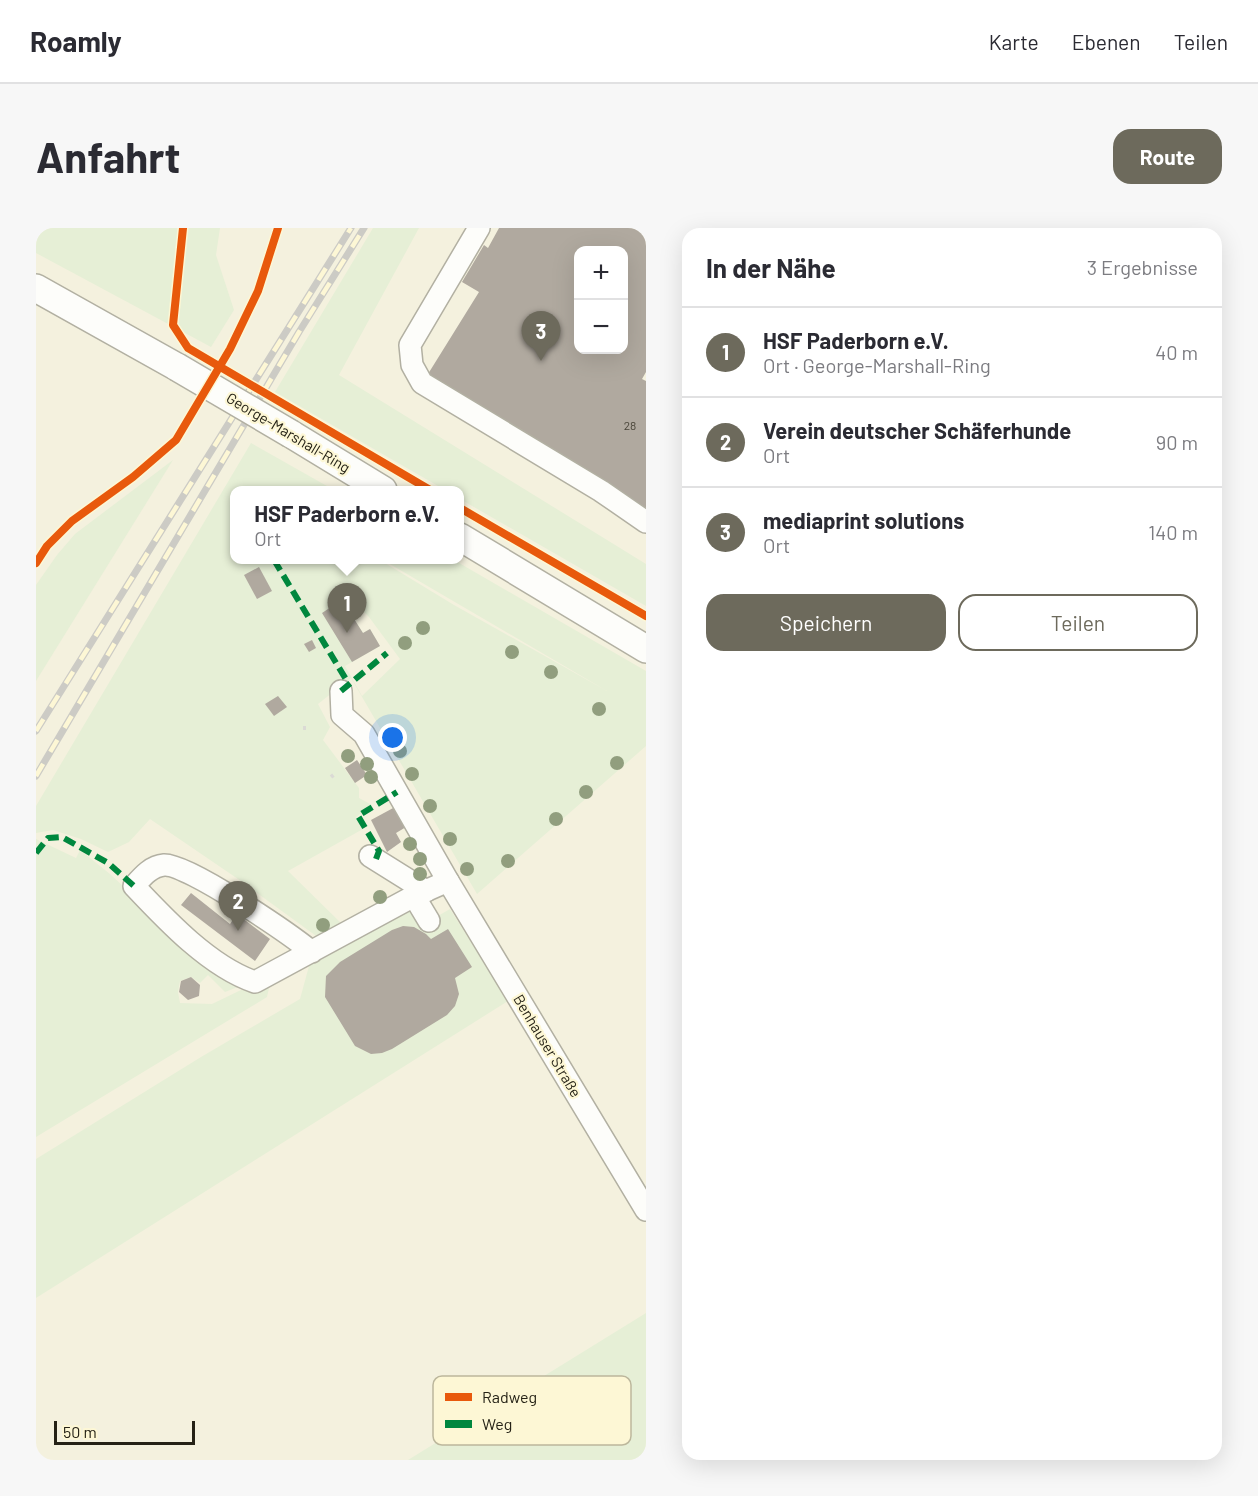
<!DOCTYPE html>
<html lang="de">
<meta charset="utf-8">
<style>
:root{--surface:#fff;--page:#f7f7f7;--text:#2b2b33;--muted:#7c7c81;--line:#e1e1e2;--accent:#6d6a5c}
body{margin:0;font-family:Barlow,sans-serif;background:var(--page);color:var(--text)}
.controls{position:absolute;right:18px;top:18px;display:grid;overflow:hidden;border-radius:12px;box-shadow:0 6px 24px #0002}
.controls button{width:54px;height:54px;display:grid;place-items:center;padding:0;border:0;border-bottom:2px solid var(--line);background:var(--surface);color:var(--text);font:30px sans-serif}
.scale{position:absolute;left:18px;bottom:15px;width:141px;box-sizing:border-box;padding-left:6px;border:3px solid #252216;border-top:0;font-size:16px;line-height:21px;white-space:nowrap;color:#252216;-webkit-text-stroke:4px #fdf7d5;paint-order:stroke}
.you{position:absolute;left:357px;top:510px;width:21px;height:21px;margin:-15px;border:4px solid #fff;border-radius:50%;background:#1a73e8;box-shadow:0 0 0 9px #1a73e833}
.badge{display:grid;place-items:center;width:39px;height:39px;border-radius:50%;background:var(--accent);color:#fff;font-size:20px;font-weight:700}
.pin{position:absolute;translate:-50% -50px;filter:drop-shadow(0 2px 3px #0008)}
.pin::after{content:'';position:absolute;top:32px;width:21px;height:18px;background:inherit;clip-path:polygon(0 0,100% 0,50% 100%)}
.popup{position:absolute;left:194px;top:258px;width:234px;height:78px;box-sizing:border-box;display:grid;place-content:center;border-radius:12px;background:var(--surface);filter:drop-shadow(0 2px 4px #0005);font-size:20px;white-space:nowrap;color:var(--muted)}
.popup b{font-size:22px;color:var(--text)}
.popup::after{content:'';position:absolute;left:50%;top:100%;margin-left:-12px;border:12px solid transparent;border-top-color:var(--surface)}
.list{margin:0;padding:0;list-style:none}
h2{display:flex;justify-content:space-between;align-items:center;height:78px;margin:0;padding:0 24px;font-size:26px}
h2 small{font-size:20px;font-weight:400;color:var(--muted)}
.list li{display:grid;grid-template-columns:39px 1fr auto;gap:18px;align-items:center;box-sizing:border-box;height:90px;padding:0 24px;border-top:2px solid var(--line)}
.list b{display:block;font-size:22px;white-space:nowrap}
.list p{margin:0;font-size:20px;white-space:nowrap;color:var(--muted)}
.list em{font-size:20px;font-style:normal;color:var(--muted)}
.actions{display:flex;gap:12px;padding:18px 24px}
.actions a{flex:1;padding:14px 0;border:2px solid var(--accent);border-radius:18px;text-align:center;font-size:21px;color:var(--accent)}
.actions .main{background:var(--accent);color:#fff}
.map{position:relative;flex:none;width:610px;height:1232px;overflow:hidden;border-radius:18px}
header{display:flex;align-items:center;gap:36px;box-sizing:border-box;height:84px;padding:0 30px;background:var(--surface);border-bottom:2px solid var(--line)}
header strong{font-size:28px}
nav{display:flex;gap:33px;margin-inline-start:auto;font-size:21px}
.intro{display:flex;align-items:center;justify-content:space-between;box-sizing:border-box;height:144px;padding:0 36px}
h1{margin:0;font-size:42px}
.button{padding:15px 27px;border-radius:18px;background:var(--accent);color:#fff;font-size:21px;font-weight:700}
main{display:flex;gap:36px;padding:0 36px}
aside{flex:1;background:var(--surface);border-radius:18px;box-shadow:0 6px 24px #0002}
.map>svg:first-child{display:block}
.green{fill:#e6efd6;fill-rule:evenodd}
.building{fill:#b0a99f;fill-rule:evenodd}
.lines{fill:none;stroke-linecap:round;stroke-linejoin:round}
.minor-casing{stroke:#b2b0a2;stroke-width:24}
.major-casing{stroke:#b2b0a2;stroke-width:30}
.path{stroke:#dbdad5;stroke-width:4;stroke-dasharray:3 4.5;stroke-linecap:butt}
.minor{stroke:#fdfdfa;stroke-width:21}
.major{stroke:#fdfdfa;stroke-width:27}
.rail-casing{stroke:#cccbc5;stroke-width:7}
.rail{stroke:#fdf7d5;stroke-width:4.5;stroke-dasharray:14;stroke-linecap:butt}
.major-bridge-casing{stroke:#b2b0a2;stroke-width:30;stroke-linecap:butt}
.major-bridge{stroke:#fdfdfa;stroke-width:27}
.quiet{stroke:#00873e;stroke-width:6;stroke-dasharray:12 6;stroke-linecap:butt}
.cycleway-casing{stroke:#fdf7d5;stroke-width:11}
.cycleway{stroke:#e8590c;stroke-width:8}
.tree{fill:#919e7e}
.labels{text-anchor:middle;stroke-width:4.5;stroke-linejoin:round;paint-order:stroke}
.number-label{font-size:12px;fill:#484438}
.street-label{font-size:15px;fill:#252216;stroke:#fdf7d5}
.key{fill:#fdf7d5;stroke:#bcb79c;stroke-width:1.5}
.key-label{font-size:16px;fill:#252216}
</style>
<header>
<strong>Roamly</strong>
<nav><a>Karte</a><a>Ebenen</a><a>Teilen</a></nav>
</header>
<div class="intro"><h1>Anfahrt</h1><a class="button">Route</a></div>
<main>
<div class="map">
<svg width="610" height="1232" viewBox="0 0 610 1232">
<rect width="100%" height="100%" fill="#f4f1de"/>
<g class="green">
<polygon points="0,0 184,0 180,27 198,82 175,119 0,25"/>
<polygon points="337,0 383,0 303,147 610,336 610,378 424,271 424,262 409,262 239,164"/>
<path d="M215,215L298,262H198V332H344L418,377L571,463L347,332H418L610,443V518L441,666L315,450L282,476L294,499L287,512L323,560V570L336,577L320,589L327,601L252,643L308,698L287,713L202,651L114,591L93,614L72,624L45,611L17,602L0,605V578ZM305,370L325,381L333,389L364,431L326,468L309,438L344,418L334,401L327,405L313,383L301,375Z"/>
<polygon points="137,232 0,453 0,357 21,327 39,306"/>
<polygon points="0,611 40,630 44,622 74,646 128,696 207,757 189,764 172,747 164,755 155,749 144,753 142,764 144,775 176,776 236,747 231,769 0,909"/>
<polygon points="374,676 388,696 414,681 472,773 0,1070 0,931 165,829 264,771 273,738"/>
<polygon points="610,1085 610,1232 372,1232"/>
</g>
<g class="building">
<path d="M463,0H610V144L606,151L610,153V280L392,146L443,64L426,54L448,17L452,20ZM542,22H588V122H542Z"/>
<polygon points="223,339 236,363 221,371 208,347"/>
<polygon points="301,375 313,383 327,405 334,401 344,418 316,434 286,385"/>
<polygon points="276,412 280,420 273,424 268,416"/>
<polygon points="242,468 251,479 238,488 229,476"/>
<polygon points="321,532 331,547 319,555 309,540"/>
<polygon points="359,579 370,599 360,605 365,614 351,624 335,592"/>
<polygon points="155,665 194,696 201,686 234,711 219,733 145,677"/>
<polygon points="367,698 378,699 390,706 395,711 412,701 436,739 419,750 423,766 419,778 411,787 356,821 346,825 335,826 319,818 289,769 290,748 304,734 356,702"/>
<polygon points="155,749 164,757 163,768 152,772 143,764 145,753"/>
</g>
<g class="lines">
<defs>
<g id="minor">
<polyline points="443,0 374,117 376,137 386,155 565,263 610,294"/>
<polyline points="305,463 306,487 328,506 412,653 610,982"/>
<polyline points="334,628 390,663"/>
<polyline points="378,668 393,693"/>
<path d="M276,724C255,707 151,635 128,637C115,638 106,649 98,658C130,692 174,739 219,754L378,668L412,653"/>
</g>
<g id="major">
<polyline points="0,60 141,139"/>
<polyline points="255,206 347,262"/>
<polyline points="424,309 610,421"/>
</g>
</defs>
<use href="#minor" class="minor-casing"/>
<use href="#major" class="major-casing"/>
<g class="path">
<polyline points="267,500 271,500"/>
<polyline points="295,549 299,546"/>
</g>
<use href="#minor" class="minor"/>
<use href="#major" class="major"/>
<defs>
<g id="rail">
<polyline points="0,503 315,0"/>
<polyline points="0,548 263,104 328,0"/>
</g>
</defs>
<use href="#rail" class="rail-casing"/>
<use href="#rail" class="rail"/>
<defs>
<polyline id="major-bridge" points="141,139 255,206"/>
</defs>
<use href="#major-bridge" class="major-bridge-casing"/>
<use href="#major-bridge" class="major-bridge"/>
<g class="quiet">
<polyline points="238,332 311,453"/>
<polyline points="305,463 351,425"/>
<polyline points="0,625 12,610 26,609 72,635 98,658"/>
<polyline points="340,631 343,623 322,588 361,564"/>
</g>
<defs>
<g id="cycleway">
<polyline points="147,0 137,97 152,120 394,262"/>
<polyline points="424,280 610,388"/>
<polyline points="0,335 11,318 36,293 97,249 140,212 194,121 222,63 242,0"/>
</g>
</defs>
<use href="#cycleway" class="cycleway-casing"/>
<use href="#cycleway" class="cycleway"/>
</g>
<g class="tree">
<circle cx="387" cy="400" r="7"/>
<circle cx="369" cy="415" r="7"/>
<circle cx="476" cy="424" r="7"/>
<circle cx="515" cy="444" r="7"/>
<circle cx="563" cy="481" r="7"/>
<circle cx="364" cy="523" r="7"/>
<circle cx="312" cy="528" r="7"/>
<circle cx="581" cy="535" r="7"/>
<circle cx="331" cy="536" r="7"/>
<circle cx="376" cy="546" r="7"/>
<circle cx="335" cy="549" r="7"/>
<circle cx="550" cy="564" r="7"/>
<circle cx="394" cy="578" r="7"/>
<circle cx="520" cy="591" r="7"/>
<circle cx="414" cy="611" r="7"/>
<circle cx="374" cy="616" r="7"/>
<circle cx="384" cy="631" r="7"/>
<circle cx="472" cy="633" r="7"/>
<circle cx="431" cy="641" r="7"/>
<circle cx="384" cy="646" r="7"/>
<circle cx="344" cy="669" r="7"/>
<circle cx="287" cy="697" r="7"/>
</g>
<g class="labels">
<g class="number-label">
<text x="594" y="202">28</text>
</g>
<g class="street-label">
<text transform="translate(252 205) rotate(31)" y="5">George-Marshall-Ring</text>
<text transform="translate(511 818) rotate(59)" y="5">Benhauser Straße</text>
</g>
</g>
<rect x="397" y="1148" width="198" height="69" rx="9" class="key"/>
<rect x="409" y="1165" width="27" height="8" fill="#e8590c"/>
<rect x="409" y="1192" width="27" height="8" fill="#00873e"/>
<g class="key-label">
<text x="446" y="1175">Radweg</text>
<text x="446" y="1202">Weg</text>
</g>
</svg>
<div class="controls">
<button>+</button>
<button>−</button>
</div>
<div class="scale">50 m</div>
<div class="you"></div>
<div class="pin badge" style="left:311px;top:405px">1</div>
<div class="popup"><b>HSF Paderborn e.V.</b>Ort</div>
<div class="pin badge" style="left:202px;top:703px">2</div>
<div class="pin badge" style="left:505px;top:133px">3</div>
</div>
<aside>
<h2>In der Nähe<small>3 Ergebnisse</small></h2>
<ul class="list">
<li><span class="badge">1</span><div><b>HSF Paderborn e.V.</b><p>Ort · George-Marshall-Ring</p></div><em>40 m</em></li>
<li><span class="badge">2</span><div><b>Verein deutscher Schäferhunde</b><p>Ort</p></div><em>90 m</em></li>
<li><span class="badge">3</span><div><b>mediaprint solutions</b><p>Ort</p></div><em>140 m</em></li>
</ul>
<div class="actions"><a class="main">Speichern</a><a>Teilen</a></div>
</aside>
</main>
